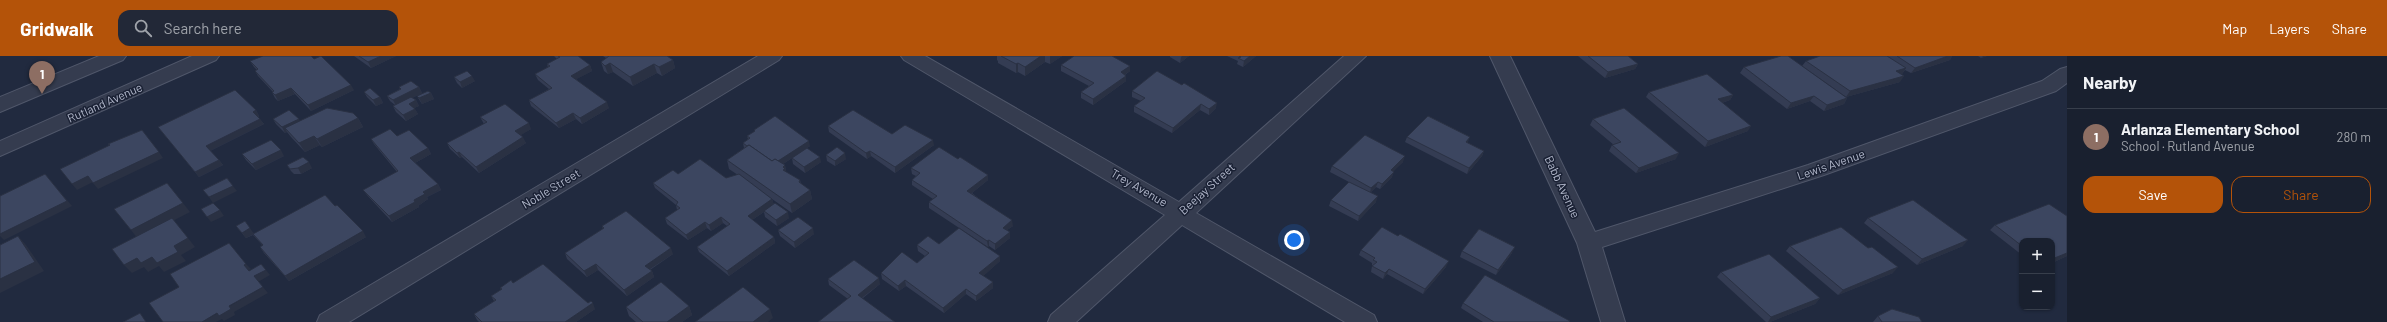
<!DOCTYPE html>
<meta charset="utf-8">
<style>
:root{--surface:#19202f;--page:#222837;--text:#f1f3f6;--muted:#9fa3aa;--line:#373e4b;--accent:#b45309}
body{margin:0;font-family:Barlow,sans-serif;background:var(--page);color:var(--text)}
.controls{position:absolute;right:12px;bottom:12px;display:grid;overflow:hidden;border-radius:8px;box-shadow:0 1px 3px #0004}
.controls button{width:36px;height:36px;display:grid;place-items:center;padding:0;border:0;border-bottom:1px solid var(--line);background:var(--surface);color:var(--text);font:20px sans-serif}
.you{position:absolute;left:1294px;top:184px;width:14px;height:14px;margin:-10px;border:3px solid #fff;border-radius:50%;background:#1a73e8;box-shadow:0 0 0 6px #1a73e833}
.badge{display:grid;place-items:center;width:26px;height:26px;border-radius:50%;background:var(--accent);color:#fff;font-size:13px;font-weight:700}
.pin{position:absolute;translate:-50% -33px;filter:drop-shadow(0 1px 2px #0008)}
.pin::after{content:'';position:absolute;top:21px;width:14px;height:12px;background:inherit;clip-path:polygon(0 0,100% 0,50% 100%)}
.list{margin:0;padding:0;list-style:none}
h2{display:flex;justify-content:space-between;align-items:center;height:52px;margin:0;padding:0 16px;font-size:17px}
h2 small{font-size:13px;font-weight:400;color:var(--muted)}
.list li{display:grid;grid-template-columns:26px 1fr auto;gap:12px;align-items:center;box-sizing:border-box;height:56px;padding:0 16px;border-top:1px solid var(--line)}
.list b{display:block;font-size:15px;white-space:nowrap}
.list p{margin:0;font-size:13px;white-space:nowrap;color:var(--muted)}
.list em{font-size:13px;font-style:normal;color:var(--muted)}
.actions{display:flex;gap:8px;padding:12px 16px}
.actions a{flex:1;padding:9px 0;border:1px solid var(--accent);border-radius:12px;text-align:center;font-size:14px;color:var(--accent)}
.actions .main{background:var(--accent);color:#fff}
.icon{flex:none;width:22px;height:22px;fill:none;stroke:currentColor;stroke-width:2;stroke-linecap:round;stroke-linejoin:round}
.map{position:relative;flex:none;width:2067px;height:266px;overflow:hidden}
header{display:flex;align-items:center;gap:24px;box-sizing:border-box;height:56px;padding:0 20px;background:var(--accent);color:#fff}
header strong{font-size:19px}
nav{display:flex;gap:22px;margin-inline-start:auto;font-size:14px}
.search{width:280px;height:36px;background:var(--page);display:flex;align-items:center;gap:10px;box-sizing:border-box;padding:0 14px;border-radius:12px;color:var(--muted);font-size:15px}
main{display:flex}
aside{flex:1;background:var(--surface)}
.map>svg:first-child{display:block}
.lines{fill:none;stroke-linecap:round;stroke-linejoin:round}
.minor-casing{stroke:#50576a;stroke-width:2}
.minor{fill:#353c4f;fill-rule:evenodd}
.wall{fill:#343c53}
.shaded-wall{fill:#2a3143}
.building{fill:#3c4660;stroke:#2a3143}
.labels{text-anchor:middle;stroke-width:3;stroke-linejoin:round;paint-order:stroke}
.street-label{font-size:12px;fill:#b1b7ca;stroke:#1a2134}
</style>
<header>
<strong>Gridwalk</strong>
<div class="search"><svg class="icon" aria-label="search" viewBox="0 0 24 24"><circle cx="10" cy="10" r="6"/><path d="M15 15l6 6"/></svg>Search here</div>
<nav><a>Map</a><a>Layers</a><a>Share</a></nav>
</header>
<main>
<div class="map">
<svg width="2067" height="266" viewBox="0 0 2067 266">
<rect width="100%" height="100%" fill="#212a3f"/>
<g class="lines">
<defs>
<g id="minor">
<polygon points="99,0 126,0 123,4 0,56 0,41"/>
<polygon points="192,0 219,0 216,4 0,100 0,85"/>
<polygon points="758,0 782,0 779,4 349,266 317,266 320,259"/>
<polygon points="901,0 925,0 1179,146 1344,0 1366,0 1196,157 1374,259 1377,266 1345,266 1182,169 1076,266 1048,266 1051,259 1165,159 904,4"/>
<polygon points="1490,0 1510,0 1595,176 1808,109 2042,25 2060,13 2067,11 2067,27 2056,35 1824,119 1602,191 1625,266 1601,266 1577,187"/>
</g>
</defs>
<use href="#minor" class="minor-casing"/>
<use href="#minor" class="minor"/>
</g>
<g class="wall">
<polygon points="354,0 396,0 371,12"/>
<polygon points="554,0 578,0 590,9 592,15 576,23 609,52 582,68 576,63 559,72 531,50 529,44 549,33 538,24 535,18 548,12 547,8 557,3"/>
<polygon points="603,0 667,0 673,4 675,12 662,20 657,17 633,30 613,16 608,18 604,15 601,6 606,2"/>
<polygon points="997,0 1062,0 1050,8 1045,6 1025,20 1018,16 1016,17 998,7 998,5 997,4"/>
<polygon points="1170,0 1189,0 1180,7 1170,1"/>
<polygon points="1227,0 1256,0 1243,11 1237,8 1238,5"/>
<polygon points="1578,0 1628,0 1638,8 1635,13 1605,22"/>
<polygon points="1888,0 1952,0 1950,4 1911,17 1905,14 1902,18 1900,18 1900,26 1846,41 1802,10 1806,5"/>
<polygon points="1978,0 1987,0 1981,2"/>
<polygon points="250,5 354,34 311,55 295,38 278,45 275,42 272,36 273,36 258,20 255,15 257,14 254,11"/>
<polygon points="1061,9 1130,15 1125,19 1126,25 1093,49 1081,42 1081,36 1089,30 1061,15"/>
<polygon points="1744,11 1847,42 1844,48 1824,55 1810,45 1787,53 1740,17"/>
<polygon points="1157,15 1216,52 1209,59 1200,54 1172,77 1134,56 1134,50 1141,45 1132,41 1132,35"/>
<polygon points="454,21 475,25 462,32 457,27"/>
<polygon points="399,31 419,31 422,37 412,42 416,44 419,50 414,52 418,58 406,65 396,56 393,50 395,49 390,45 387,40 400,33"/>
<polygon points="364,36 380,41 383,47 376,50 367,41"/>
<polygon points="1649,36 1733,39 1730,44 1722,47 1748,75 1705,91 1646,41"/>
<polygon points="431,37 434,43 422,48 420,45 417,40"/>
<polygon points="256,54 259,60 258,61 264,68 210,95 219,104 223,109 199,121 158,71"/>
<polygon points="480,61 531,73 520,79 526,87 479,117 462,101 460,102 450,93 447,87 484,68"/>
<polygon points="358,62 363,71 322,91 320,89 305,96 291,81 287,76 285,77 276,68 273,63 300,65"/>
<polygon points="1593,63 1676,103 1636,117 1609,95 1612,89 1614,89 1590,69"/>
<polygon points="828,70 892,78 934,89 895,117 871,100 867,103 829,76"/>
<polygon points="754,74 810,90 807,92 821,106 805,117 793,108 792,102 783,108 785,109 786,116 800,124 801,128 810,134 812,143 792,157 765,138 772,143 774,149 789,162 777,170 765,161 764,156 752,164 774,181 775,187 729,220 699,196 697,191 727,170 723,167 711,175 707,172 688,184 667,168 665,162 677,154 676,149 655,132 653,127 678,118 726,122 738,119 729,113 727,104 744,92 743,87 748,83 747,80 754,76"/>
<polygon points="397,80 428,92 431,98 415,107 438,128 441,134 427,141 428,143 418,150 419,151 392,166 367,139 363,134 397,116 374,88 371,83"/>
<polygon points="1407,81 1468,86 1468,87 1484,95 1482,100 1467,118 1405,86"/>
<polygon points="242,98 284,100 256,114 246,104"/>
<polygon points="826,99 846,103 835,110 827,105"/>
<polygon points="958,103 988,119 988,124 972,137 1013,170 1007,174 1010,182 995,194 989,190 988,191 929,152 929,146 933,143 912,129 912,124 916,120 912,118 911,112"/>
<polygon points="1403,106 1393,115 1392,121 1380,133 1376,131 1370,137 1376,146 1358,165 1329,150 1331,144 1349,126 1330,116 1332,110"/>
<polygon points="287,109 312,112 301,118 294,118 291,115"/>
<polygon points="2067,160 2067,200 2052,207 2022,185 2022,199 1990,174 1995,169"/>
<polygon points="1868,162 1963,190 1917,209 1864,167"/>
<polygon points="236,170 254,177 366,181 289,225 264,197 260,191 263,190 253,179 246,182"/>
<polygon points="602,170 673,198 650,214 652,215 654,221 627,240 598,214 587,221 567,203 565,197 603,173"/>
<polygon points="778,174 814,178 795,192 780,180"/>
<polygon points="1398,180 1446,211 1423,238 1387,218 1383,223 1371,216 1372,210 1372,207 1359,199 1361,194"/>
<polygon points="939,188 1000,200 1000,205 983,220 993,232 976,245 966,238 944,257 906,230 899,235 882,223 881,217 917,207 925,200 918,195 917,189"/>
<polygon points="1790,190 1893,217 1838,239 1786,195"/>
<polygon points="1462,195 1512,197 1496,219 1460,201"/>
<polygon points="1721,216 1820,242 1815,248 1770,266 1766,266 1717,221"/>
<polygon points="828,223 880,228 863,242 848,243 829,229"/>
<polygon points="513,227 595,253 576,266 479,266 477,264 474,258 494,245 491,240 501,234 500,232"/>
<polygon points="1463,247 1569,266 1483,266 1461,252"/>
<polygon points="689,250 692,259 682,266 636,266 629,260 626,251"/>
<polygon points="1878,260 1922,266 1873,266"/>
</g>
<g class="shaded-wall">
<polygon points="381,0 396,0 371,12 368,6"/>
<polygon points="1041,0 1045,0 1045,6 1025,20 1025,11"/>
<polygon points="1050,0 1062,0 1050,8"/>
<polygon points="1182,0 1189,0 1180,7 1181,1"/>
<polygon points="1250,0 1256,0 1243,11 1244,5"/>
<polygon points="1948,0 1952,0 1950,4 1911,17 1915,12"/>
<polygon points="1983,0 1987,0 1981,2"/>
<polygon points="673,4 675,12 662,20 659,11"/>
<polygon points="610,7 613,16 608,18 605,10"/>
<polygon points="1018,7 1018,16 1016,17 1016,8"/>
<polygon points="654,8 657,17 633,30 630,21"/>
<polygon points="1638,8 1635,13 1605,22 1608,16"/>
<polygon points="590,9 592,15 573,25 571,20"/>
<polygon points="1130,10 1130,15 1120,22 1121,16"/>
<polygon points="1906,12 1902,18 1892,21 1896,15"/>
<polygon points="472,20 475,25 462,32 460,26"/>
<polygon points="1126,20 1126,25 1093,49 1093,43"/>
<polygon points="1904,20 1900,26 1846,41 1850,35"/>
<polygon points="351,29 354,34 311,55 308,49"/>
<polygon points="419,31 422,37 396,50 393,44"/>
<polygon points="291,32 295,38 278,45 275,39"/>
<polygon points="431,37 434,43 422,48 419,42"/>
<polygon points="1733,39 1730,44 1715,49 1718,43"/>
<polygon points="1814,40 1810,45 1787,53 1791,47"/>
<polygon points="380,41 383,47 376,50 373,44"/>
<polygon points="1847,42 1844,48 1824,55 1827,49"/>
<polygon points="416,44 419,50 412,53 409,48"/>
<polygon points="607,46 609,52 582,68 580,62"/>
<polygon points="1217,47 1216,52 1209,59 1209,53"/>
<polygon points="1201,48 1200,54 1172,77 1173,72"/>
<polygon points="415,53 418,58 406,65 403,59"/>
<polygon points="256,54 259,60 257,61 253,56"/>
<polygon points="573,57 576,63 559,72 556,67"/>
<polygon points="358,62 363,71 322,91 317,83"/>
<polygon points="260,63 264,68 210,95 206,90"/>
<polygon points="299,63 302,68 285,72 287,76 285,77 282,71"/>
<polygon points="529,67 531,73 518,81 515,75"/>
<polygon points="1751,70 1748,75 1705,91 1708,85"/>
<polygon points="314,80 320,89 305,96 299,87"/>
<polygon points="523,81 526,87 479,117 476,111"/>
<polygon points="1470,81 1468,86 1464,91 1466,86"/>
<polygon points="933,84 934,89 895,117 895,111"/>
<polygon points="809,85 810,90 774,114 773,108"/>
<polygon points="428,92 431,98 413,108 410,102"/>
<polygon points="281,94 284,100 256,114 252,108"/>
<polygon points="870,95 871,100 867,103 866,97"/>
<polygon points="1484,95 1482,100 1467,118 1469,112"/>
<polygon points="159,96 163,102 98,133 93,127"/>
<polygon points="459,96 462,101 460,102 457,97"/>
<polygon points="845,97 846,103 835,110 835,105"/>
<polygon points="1679,97 1676,103 1636,117 1639,112"/>
<polygon points="1405,100 1403,106 1389,120 1391,114"/>
<polygon points="820,101 821,106 805,117 804,111"/>
<polygon points="219,104 223,109 199,121 195,116"/>
<polygon points="309,106 312,112 301,118 298,112"/>
<polygon points="785,109 787,122 785,123 783,111"/>
<polygon points="1394,116 1392,121 1380,133 1382,128"/>
<polygon points="45,118 72,150 4,184 0,180 0,178"/>
<polygon points="988,119 988,124 968,140 967,135"/>
<polygon points="88,120 93,126 77,134 72,128"/>
<polygon points="1378,126 1376,131 1370,137 1371,132"/>
<polygon points="438,128 441,134 427,141 428,143 418,150 419,151 392,166 389,160 414,144 423,136"/>
<polygon points="233,130 237,135 213,147 209,141"/>
<polygon points="810,134 812,143 792,157 790,148"/>
<polygon points="1378,140 1376,146 1358,165 1359,160"/>
<polygon points="772,143 774,149 749,166 748,160"/>
<polygon points="183,147 190,156 138,183 131,174"/>
<polygon points="220,154 224,160 211,166 207,161"/>
<polygon points="788,156 789,162 777,170 776,164"/>
<polygon points="721,161 723,167 711,175 709,169"/>
<polygon points="1012,164 1013,170 1003,177 1003,172"/>
<polygon points="705,166 707,172 688,184 686,179"/>
<polygon points="250,172 254,178 246,182 242,177"/>
<polygon points="813,172 814,178 795,192 794,186"/>
<polygon points="363,175 366,181 289,225 285,220"/>
<polygon points="1010,176 1010,182 995,194 995,188"/>
<polygon points="18,180 26,189 44,215 0,237 0,223"/>
<polygon points="774,181 775,187 729,220 727,215"/>
<polygon points="188,182 195,191 181,199 186,205 164,216 159,210 148,216 144,211 132,217 124,209 137,202 152,201"/>
<polygon points="989,184 989,190 988,191 987,185"/>
<polygon points="1968,184 1963,190 1917,209 1922,203"/>
<polygon points="1515,191 1512,197 1496,219 1498,214"/>
<polygon points="671,192 673,198 647,215 645,210"/>
<polygon points="2067,197 2067,200 2052,207 2052,203"/>
<polygon points="1000,200 1000,205 980,223 979,217"/>
<polygon points="1449,205 1446,211 1423,238 1425,233"/>
<polygon points="246,208 251,213 248,215 244,209"/>
<polygon points="596,208 598,214 587,221 584,215"/>
<polygon points="1898,211 1893,217 1838,239 1843,234"/>
<polygon points="1389,213 1387,218 1383,223 1385,217"/>
<polygon points="266,214 270,219 258,226 254,220"/>
<polygon points="652,215 654,221 627,240 624,234"/>
<polygon points="879,222 880,228 859,244 858,239"/>
<polygon points="905,224 906,230 899,235 898,230"/>
<polygon points="993,226 993,232 976,245 976,240"/>
<polygon points="263,231 268,237 234,256 235,259 224,265 222,263 216,266 202,266"/>
<polygon points="966,233 966,238 944,257 943,252"/>
<polygon points="1820,242 1815,248 1770,266 1768,266 1771,261"/>
<polygon points="593,247 595,253 576,266 565,266"/>
<polygon points="689,250 692,259 682,266 667,266"/>
<polygon points="770,253 773,262 768,266 753,266"/>
</g>
<g class="building">
<polygon points="263,0 311,0 314,3 321,0 351,29 308,49 291,32 275,39 272,36 274,35 255,15 258,13 250,5"/>
<polygon points="359,0 381,0 368,6"/>
<polygon points="558,0 578,0 590,9 571,20 607,46 580,62 573,57 556,67 529,44 552,32 535,18 550,10 547,8 560,1"/>
<polygon points="609,0 667,0 673,4 659,11 654,8 630,21 610,7 605,10 601,6"/>
<polygon points="1001,0 1041,0 1025,11 1018,7 1016,8"/>
<polygon points="1074,0 1112,0 1130,10 1121,16 1126,20 1093,43 1081,36 1094,27 1061,9"/>
<polygon points="1239,0 1250,0 1244,5 1238,2 1241,1"/>
<polygon points="1588,0 1628,0 1638,8 1608,16"/>
<polygon points="1781,0 1788,0 1847,42 1827,49 1814,40 1791,47 1744,11"/>
<polygon points="1820,0 1887,0 1906,12 1896,15 1904,20 1850,35 1806,5"/>
<polygon points="1897,0 1948,0 1915,12"/>
<polygon points="467,15 472,20 460,26 454,21"/>
<polygon points="1157,15 1182,29 1184,27 1217,47 1209,53 1201,48 1173,72 1134,50 1145,42 1132,35"/>
<polygon points="1707,18 1733,39 1718,43 1751,70 1708,85 1649,36"/>
<polygon points="411,25 419,31 393,44 387,40 401,33 399,31"/>
<polygon points="370,32 380,41 373,44 364,36"/>
<polygon points="235,34 256,54 253,56 260,63 206,90 219,104 195,116 158,71"/>
<polygon points="428,35 431,37 419,42 417,40"/>
<polygon points="411,41 416,44 409,48 415,53 403,59 393,50"/>
<polygon points="505,48 529,67 515,75 523,81 476,111 459,96 457,97 447,87 487,66 480,61"/>
<polygon points="327,52 353,57 358,62 317,83 314,80 299,87 285,72"/>
<polygon points="1624,52 1679,97 1639,112 1612,89 1621,86 1593,63"/>
<polygon points="289,54 299,63 282,71 273,63"/>
<polygon points="853,54 892,78 905,69 933,84 895,111 870,95 866,97 828,70"/>
<polygon points="775,60 809,85 778,105 775,103 772,105 749,89 747,90 743,87 750,82 747,80 755,75 754,74"/>
<polygon points="1428,60 1470,81 1466,86 1484,95 1469,112 1407,81"/>
<polygon points="390,73 397,80 409,74 428,92 410,102 438,128 423,136 425,138 414,144 415,146 389,160 363,134 398,115 371,83"/>
<polygon points="142,74 159,96 93,127 88,120 72,128 60,113 110,89 108,88"/>
<polygon points="1365,79 1405,100 1391,114 1394,116 1382,128 1378,126 1371,132 1332,110"/>
<polygon points="271,84 281,94 252,108 242,98"/>
<polygon points="749,89 772,105 775,103 785,109 783,111 785,113 783,114 800,124 799,126 810,134 790,148 727,104"/>
<polygon points="837,91 845,97 835,105 826,99"/>
<polygon points="939,91 958,103 960,101 988,119 967,135 1012,164 1003,172 1010,176 995,188 989,184 987,185 929,146 937,140 912,124 920,117 911,112"/>
<polygon points="807,92 820,101 804,111 792,102"/>
<polygon points="303,101 309,106 298,112 290,113 287,109"/>
<polygon points="700,103 726,122 739,118 772,143 748,160 774,181 727,215 697,191 730,168 721,161 709,169 705,166 686,179 665,162 680,152 676,149 678,146 653,127 673,114 678,118"/>
<polygon points="45,118 67,145 0,178 0,140"/>
<polygon points="227,122 233,130 209,141 203,134"/>
<polygon points="1349,126 1378,140 1359,160 1331,144"/>
<polygon points="167,127 183,147 131,174 114,153"/>
<polygon points="325,139 335,150 337,149 363,175 285,220 260,191 263,189 253,178"/>
<polygon points="1913,144 1968,184 1922,203 1868,162"/>
<polygon points="213,147 220,154 207,161 201,153"/>
<polygon points="775,147 788,156 776,164 764,155"/>
<polygon points="2049,148 2067,160 2067,197 2052,203 2052,185 2022,185 2022,190 1995,169"/>
<polygon points="626,155 671,192 645,210 652,215 624,234 596,208 584,215 565,197 604,172 602,170"/>
<polygon points="798,161 813,172 794,186 778,174"/>
<polygon points="172,162 188,182 174,190 178,196 157,207 152,201 141,207 137,202 124,209 112,193"/>
<polygon points="245,165 250,172 242,177 236,170"/>
<polygon points="1382,171 1398,180 1400,178 1449,205 1425,233 1389,213 1385,217 1372,210 1377,206 1373,204 1375,202 1361,194"/>
<polygon points="1841,171 1868,192 1872,191 1898,211 1843,234 1790,190"/>
<polygon points="959,172 1000,200 979,217 993,226 976,240 966,233 943,252 905,224 898,230 881,217 902,196 917,207 929,197 917,189 928,180 939,188"/>
<polygon points="1479,173 1515,191 1498,214 1462,195"/>
<polygon points="18,180 35,206 0,223 0,189"/>
<polygon points="229,187 246,208 244,209 249,215 261,208 266,214 254,220 263,231 229,250 231,253 219,260 217,257 202,266 163,266 149,247 179,231 170,218"/>
<polygon points="1769,198 1820,242 1771,261 1721,216"/>
<polygon points="854,204 879,222 858,239 895,266 818,266 851,240 828,223"/>
<polygon points="543,208 588,247 591,245 593,247 565,266 482,266 474,258 496,244 491,240 502,233 500,232 511,224 513,227"/>
<polygon points="1485,219 1570,265 1569,266 1494,266 1463,247"/>
<polygon points="661,226 689,250 667,266 643,266 626,251"/>
<polygon points="743,231 770,253 753,266 695,266"/>
<polygon points="1892,253 1919,261 1922,266 1882,266 1878,260"/>
<polygon points="140,257 146,266 123,266"/>
</g>
<g class="labels">
<g class="street-label">
<text transform="translate(105 47) rotate(-24)" y="4">Rutland Avenue</text>
<text transform="translate(1831 109) rotate(-19)" y="4">Lewis Avenue</text>
<text transform="translate(1562 131) rotate(65)" y="4">Babb Avenue</text>
<text transform="translate(1139 132) rotate(30)" y="4">Trey Avenue</text>
<text transform="translate(551 133) rotate(-31)" y="4">Noble Street</text>
<text transform="translate(1207 133) rotate(-42)" y="4">Beejay Street</text>
</g>
</g>
</svg>
<div class="controls">
<button>+</button>
<button>−</button>
</div>
<div class="you"></div>
<div class="pin badge" style="left:42px;top:38px;background:#8d6e63">1</div>
</div>
<aside>
<h2>Nearby<small></small></h2>
<ul class="list">
<li><span class="badge" style="background:#8d6e63">1</span><div><b>Arlanza Elementary School</b><p>School · Rutland Avenue</p></div><em>280 m</em></li>
</ul>
<div class="actions"><a class="main">Save</a><a>Share</a></div>
</aside>
</main>
